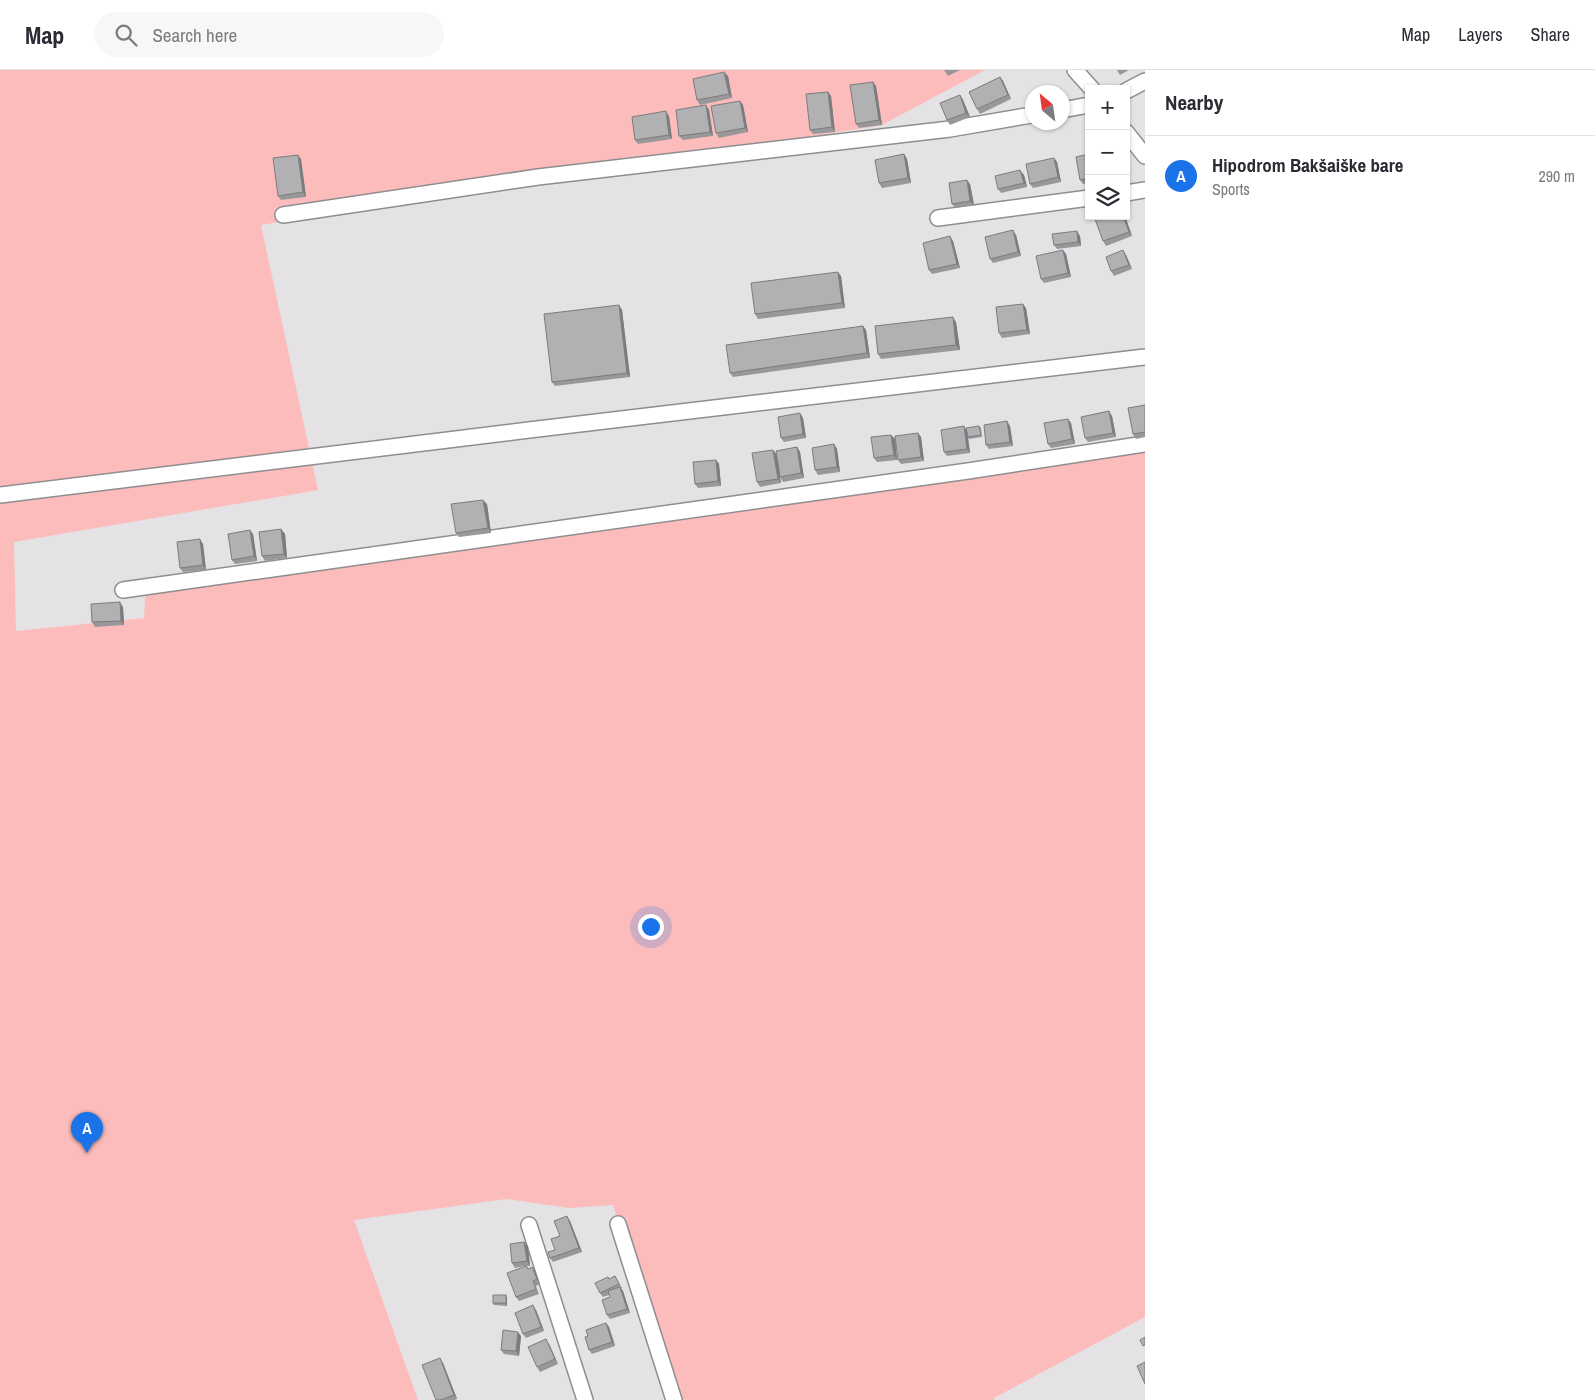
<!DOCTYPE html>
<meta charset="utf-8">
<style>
:root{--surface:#fff;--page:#f7f7f7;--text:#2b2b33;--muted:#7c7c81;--line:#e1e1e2;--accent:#1a73e8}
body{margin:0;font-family:"Archivo Narrow",sans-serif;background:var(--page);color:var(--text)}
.controls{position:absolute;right:15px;top:15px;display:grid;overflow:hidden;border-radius:0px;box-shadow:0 1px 4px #0004}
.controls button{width:45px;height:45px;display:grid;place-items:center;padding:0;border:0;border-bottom:1px solid var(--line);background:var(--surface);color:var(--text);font:25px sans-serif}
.compass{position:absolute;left:1025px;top:15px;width:45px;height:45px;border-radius:50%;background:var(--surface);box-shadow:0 1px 4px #0004;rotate:331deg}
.you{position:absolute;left:650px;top:856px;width:18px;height:18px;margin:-12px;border:4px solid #fff;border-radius:50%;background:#1a73e8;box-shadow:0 0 0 8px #1a73e833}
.badge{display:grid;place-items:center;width:32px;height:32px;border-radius:50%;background:var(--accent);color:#fff;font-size:16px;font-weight:700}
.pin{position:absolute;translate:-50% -41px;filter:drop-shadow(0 1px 2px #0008)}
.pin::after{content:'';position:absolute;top:26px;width:18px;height:15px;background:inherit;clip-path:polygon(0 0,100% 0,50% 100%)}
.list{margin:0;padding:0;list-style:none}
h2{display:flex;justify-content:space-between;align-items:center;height:65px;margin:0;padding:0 20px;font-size:21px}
h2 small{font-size:16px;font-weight:400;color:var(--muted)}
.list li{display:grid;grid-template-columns:32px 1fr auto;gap:15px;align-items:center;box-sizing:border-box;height:80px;padding:0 20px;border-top:1px solid var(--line)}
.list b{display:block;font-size:19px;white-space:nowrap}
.list p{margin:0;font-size:16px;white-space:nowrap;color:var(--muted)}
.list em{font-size:16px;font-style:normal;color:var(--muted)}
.icon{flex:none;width:28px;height:28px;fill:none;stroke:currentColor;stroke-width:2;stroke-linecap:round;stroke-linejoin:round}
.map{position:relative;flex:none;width:1145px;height:1330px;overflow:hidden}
header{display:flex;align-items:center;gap:30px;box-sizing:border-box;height:70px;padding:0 25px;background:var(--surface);border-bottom:1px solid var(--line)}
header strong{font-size:24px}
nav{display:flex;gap:28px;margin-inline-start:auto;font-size:18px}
.search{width:350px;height:45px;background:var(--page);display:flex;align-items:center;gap:12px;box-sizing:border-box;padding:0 18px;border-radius:28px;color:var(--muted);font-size:19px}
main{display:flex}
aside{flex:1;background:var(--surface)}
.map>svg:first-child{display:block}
.green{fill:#fcbcbb}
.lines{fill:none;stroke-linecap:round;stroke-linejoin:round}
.street-casing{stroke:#8f8d90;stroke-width:18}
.street{stroke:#fff;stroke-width:15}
.wall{fill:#98989b}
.shaded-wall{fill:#7c7c7e}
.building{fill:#b1b1b4;stroke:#7c7c7e}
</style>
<header>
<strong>Map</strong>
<div class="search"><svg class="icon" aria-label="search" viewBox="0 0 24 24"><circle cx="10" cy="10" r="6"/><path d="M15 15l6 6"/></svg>Search here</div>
<nav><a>Map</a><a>Layers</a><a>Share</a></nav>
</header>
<main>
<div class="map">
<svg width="1145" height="1330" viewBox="0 0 1145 1330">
<rect width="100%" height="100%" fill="#e4e2e5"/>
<polygon class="green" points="0,0 985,0 882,55 261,155 318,420 14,472 16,561 144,548 146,513 1145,376 1145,1247 994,1328 994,1330 674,1330 613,1135 569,1138 506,1129 354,1150 418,1330 0,1330"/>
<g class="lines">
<defs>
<g id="street">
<polyline points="1075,0 1092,19"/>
<polyline points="1126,21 1145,11"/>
<polyline points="1062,40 1089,35"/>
<polyline points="1126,62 1145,86"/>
<polyline points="1126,123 1145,120"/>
<polyline points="283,145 538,107 950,59 1032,45"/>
<polyline points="938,148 1089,128"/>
<polyline points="0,425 529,360 1145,287"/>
<polyline points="123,520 968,401 1145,374"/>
<polyline points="618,1154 674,1330"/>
<polyline points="529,1155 585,1330"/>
</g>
</defs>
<use href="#street" class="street-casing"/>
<use href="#street" class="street"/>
</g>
<g class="wall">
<polygon points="944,0 960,0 948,6"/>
<polygon points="1117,0 1129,0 1120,5"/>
<polygon points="728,6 732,28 700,35 697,30"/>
<polygon points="1000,7 1003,11 1011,29 980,44 977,39"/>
<polygon points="876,16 882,55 859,58 856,54"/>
<polygon points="828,22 831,26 835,62 813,64 810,60"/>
<polygon points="960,25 963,30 970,47 950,55 947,50"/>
<polygon points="740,31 743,35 748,62 719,68 716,63"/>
<polygon points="706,35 709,40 713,66 683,70 679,66"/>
<polygon points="669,46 672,69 638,74 635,70"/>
<polygon points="904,84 907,89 911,113 882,118 879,113"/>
<polygon points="1089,84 1089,113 1083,114 1080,110"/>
<polygon points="1054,88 1057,92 1061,112 1033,118 1030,114"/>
<polygon points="301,89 306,127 281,130 278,126"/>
<polygon points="1024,105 1027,117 1001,123 998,119"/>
<polygon points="970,114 974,135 955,138 952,134"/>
<polygon points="1102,146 1125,146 1132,166 1106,176 1103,171"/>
<polygon points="1016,165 1021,186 993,193 990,189"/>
<polygon points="1080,166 1081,176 1057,179 1054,175"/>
<polygon points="953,171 960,198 932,204 929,200"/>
<polygon points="1066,184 1071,207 1044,213 1041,209"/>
<polygon points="1126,185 1132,199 1114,206 1111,201"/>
<polygon points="841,206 845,238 758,249 755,244"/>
<polygon points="619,235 622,240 630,307 555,316 552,312"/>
<polygon points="1026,238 1030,264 1002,268 999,263"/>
<polygon points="956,252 960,280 881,289 878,284"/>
<polygon points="863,256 866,260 870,288 733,307 730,303"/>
<polygon points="1145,335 1145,367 1136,369 1133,364"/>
<polygon points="800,343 803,348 806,368 784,372 781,368"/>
<polygon points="1112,346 1116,367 1088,372 1085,368"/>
<polygon points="1071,353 1075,374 1051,378 1048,374"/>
<polygon points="979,356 981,358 982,367 969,369 968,367 970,383 947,386 944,382 967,361"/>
<polygon points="1010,356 1013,376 989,379 986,375"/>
<polygon points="918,363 921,367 924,391 901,394 898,390"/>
<polygon points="891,365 895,369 897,390 877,392 874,388"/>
<polygon points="834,374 837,379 840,402 818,405 815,400"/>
<polygon points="797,377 800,382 804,408 783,412 780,407 778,397 781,413 760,417 757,412 773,380 776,384"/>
<polygon points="716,390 719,394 721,416 698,418 695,414"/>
<polygon points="487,434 491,463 459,467 456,463"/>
<polygon points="281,459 285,464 287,488 265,491 262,486"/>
<polygon points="253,464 257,491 235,494 232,490"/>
<polygon points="203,474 206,500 183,502 180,498"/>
<polygon points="123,537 124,555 95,557 92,552"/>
<polygon points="570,1151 582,1182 553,1192 550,1188 555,1180 560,1166"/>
<polygon points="524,1172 528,1176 530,1196 527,1196 528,1199 532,1197 535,1201 540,1214 536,1216 539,1224 519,1231 516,1227 524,1196 515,1198 512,1193"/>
<polygon points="615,1206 622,1218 621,1219 623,1221 630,1243 610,1249 607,1245 610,1227 609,1225 603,1227 600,1223 609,1209"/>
<polygon points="507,1227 507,1236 494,1235 493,1233"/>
<polygon points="536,1240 544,1261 526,1268 523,1264"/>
<polygon points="609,1257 615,1276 592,1284 589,1280 588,1266"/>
<polygon points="521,1266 519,1286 504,1284 501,1280"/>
<polygon points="549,1274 558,1294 540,1302 537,1297"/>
<polygon points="443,1293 457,1329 455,1330 436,1330"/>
</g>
<g class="shaded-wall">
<polygon points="724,2 728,6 732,28 729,24"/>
<polygon points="1000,7 1003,11 1011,29 1008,25"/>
<polygon points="873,12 876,16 882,55 879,50"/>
<polygon points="828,22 831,26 835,62 832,57"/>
<polygon points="960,25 963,30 970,47 966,43"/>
<polygon points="740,31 743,35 748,62 745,58"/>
<polygon points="706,35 709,40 713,66 710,62"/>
<polygon points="666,41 669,46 672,69 669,65"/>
<polygon points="904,84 907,89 911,113 908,108"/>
<polygon points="298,85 301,89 306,127 303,122"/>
<polygon points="1054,88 1057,92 1061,112 1058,107"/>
<polygon points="1020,100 1024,105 1027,117 1024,113"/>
<polygon points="967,110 970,114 974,135 970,131"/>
<polygon points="1123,146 1125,146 1132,166 1129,162"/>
<polygon points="1013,160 1016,165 1021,186 1018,182"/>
<polygon points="1077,161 1080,166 1081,176 1078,172"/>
<polygon points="950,166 953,171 960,198 957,194"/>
<polygon points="1063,180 1066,184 1071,207 1068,203"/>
<polygon points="1123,180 1126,185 1132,199 1129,195"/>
<polygon points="838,202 841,206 845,238 842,233"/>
<polygon points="1023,234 1026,238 1030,264 1027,260"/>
<polygon points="619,235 622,240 630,307 627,303"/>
<polygon points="953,247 956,252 960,280 956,275"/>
<polygon points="863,256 866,260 870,288 867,283"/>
<polygon points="1109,341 1112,346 1116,367 1113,363"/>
<polygon points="800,343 803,348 806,368 803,364"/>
<polygon points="1068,349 1071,353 1075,374 1072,369"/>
<polygon points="1007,351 1010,356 1013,376 1010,372"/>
<polygon points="964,356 967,361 970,383 967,379"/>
<polygon points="918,363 921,367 924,391 921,387"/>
<polygon points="891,365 895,369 897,390 894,385"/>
<polygon points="834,374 837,379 840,402 837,397"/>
<polygon points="797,377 800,382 804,408 801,403"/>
<polygon points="773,380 776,384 781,413 778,409"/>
<polygon points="716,390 719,394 721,416 718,411"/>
<polygon points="483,430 487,434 491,463 488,458"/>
<polygon points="281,459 285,464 287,488 284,484"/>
<polygon points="250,460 253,464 257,491 254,486"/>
<polygon points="200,469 203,474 206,500 203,495"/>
<polygon points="120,532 123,537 124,555 121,551"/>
<polygon points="567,1146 570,1151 582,1182 579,1178"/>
<polygon points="524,1172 528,1176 530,1196 527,1191"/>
<polygon points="532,1197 535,1201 540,1214 537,1209"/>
<polygon points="620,1217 623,1221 630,1243 627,1239"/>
<polygon points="506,1225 507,1227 507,1236 506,1233"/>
<polygon points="533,1235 536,1240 544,1261 541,1257"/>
<polygon points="606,1253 609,1257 615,1276 612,1272"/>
<polygon points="518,1262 521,1266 519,1286 516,1281"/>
<polygon points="546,1269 549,1274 558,1294 555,1289"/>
<polygon points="440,1288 443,1293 457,1329 454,1325"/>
</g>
<g class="building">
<polygon points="724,2 729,24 697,30 693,9"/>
<polygon points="1000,7 1008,25 977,39 969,22"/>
<polygon points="873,12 879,50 856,54 850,15"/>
<polygon points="828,22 832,57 810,60 806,24"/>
<polygon points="960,25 966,43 947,50 940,33"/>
<polygon points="740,31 745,58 716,63 711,36"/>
<polygon points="706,35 710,62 679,66 676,40"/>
<polygon points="666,41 669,65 635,70 632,47"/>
<polygon points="904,84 908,108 879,113 875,90"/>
<polygon points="1089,84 1089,108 1080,110 1076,87"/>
<polygon points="298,85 303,122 278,126 273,88"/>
<polygon points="1054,88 1058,107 1030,114 1026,94"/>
<polygon points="1020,100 1024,113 998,119 995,106"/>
<polygon points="967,110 970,131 952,134 949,113"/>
<polygon points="1102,146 1123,146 1129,162 1103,171 1095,149"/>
<polygon points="1013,160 1018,182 990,189 985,167"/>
<polygon points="1077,161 1078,172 1054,175 1052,164"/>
<polygon points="950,166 957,194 929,200 923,173"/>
<polygon points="1063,180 1068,203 1041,209 1036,186"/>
<polygon points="1123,180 1129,195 1111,201 1106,187"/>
<polygon points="838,202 842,233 755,244 751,213"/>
<polygon points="1023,234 1027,260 999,263 996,237"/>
<polygon points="619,235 627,303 552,312 544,244"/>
<polygon points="953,247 956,275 878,284 875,256"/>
<polygon points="863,256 867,283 730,303 726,275"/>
<polygon points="1145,335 1145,362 1133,364 1128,338"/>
<polygon points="1109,341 1113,363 1085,368 1081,347"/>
<polygon points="800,343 803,364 781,368 778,347"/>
<polygon points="1068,349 1072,369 1048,374 1044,353"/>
<polygon points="1007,351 1010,372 986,375 984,355"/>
<polygon points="964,356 967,379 944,382 941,360"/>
<polygon points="979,356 981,365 968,367 966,358"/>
<polygon points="918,363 921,387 898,390 895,366"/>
<polygon points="891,365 894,385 874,388 871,367"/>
<polygon points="834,374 837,397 815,400 812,378"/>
<polygon points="797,377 801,403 780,407 776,381"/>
<polygon points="773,380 778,409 757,412 752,383"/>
<polygon points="716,390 718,411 695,414 693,392"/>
<polygon points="483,430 488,458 456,463 451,434"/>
<polygon points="281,459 284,484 262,486 259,462"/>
<polygon points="250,460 254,486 232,490 228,464"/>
<polygon points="200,469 203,495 180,498 177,472"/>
<polygon points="120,532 121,551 92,552 91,534"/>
<polygon points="567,1146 579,1178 550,1188 548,1182 555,1180 551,1169 560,1166 554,1151"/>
<polygon points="524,1172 527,1191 512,1193 510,1174"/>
<polygon points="526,1196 528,1199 532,1197 537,1209 533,1211 536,1219 516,1227 507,1203"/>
<polygon points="615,1206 619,1214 600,1223 595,1213 608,1207 609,1209"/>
<polygon points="620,1217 627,1239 607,1245 602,1230 610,1227 608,1221"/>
<rect x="493" y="1225" width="13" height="8"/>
<polygon points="533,1235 541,1257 523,1264 515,1243"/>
<polygon points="606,1253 612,1272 589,1280 585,1267 588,1266 586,1260"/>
<polygon points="503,1260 518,1262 516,1281 501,1280"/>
<polygon points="1145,1267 1145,1275 1143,1276 1140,1270"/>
<polygon points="546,1269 555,1289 537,1297 528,1277"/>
<polygon points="440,1288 454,1325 440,1330 436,1330 422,1295"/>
<polygon points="1145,1292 1145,1314 1137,1296"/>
</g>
</svg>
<div class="controls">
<button>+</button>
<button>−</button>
<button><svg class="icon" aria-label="layers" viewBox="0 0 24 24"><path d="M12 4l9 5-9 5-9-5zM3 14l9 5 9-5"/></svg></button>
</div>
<svg class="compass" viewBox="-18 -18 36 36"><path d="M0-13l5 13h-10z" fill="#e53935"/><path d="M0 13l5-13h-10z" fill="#7c7c81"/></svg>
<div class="you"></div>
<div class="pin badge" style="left:87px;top:1083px">A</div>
</div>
<aside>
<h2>Nearby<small></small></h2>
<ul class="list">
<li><span class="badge">A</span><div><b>Hipodrom Bakšaiške bare</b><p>Sports</p></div><em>290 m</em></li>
</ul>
</aside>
</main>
